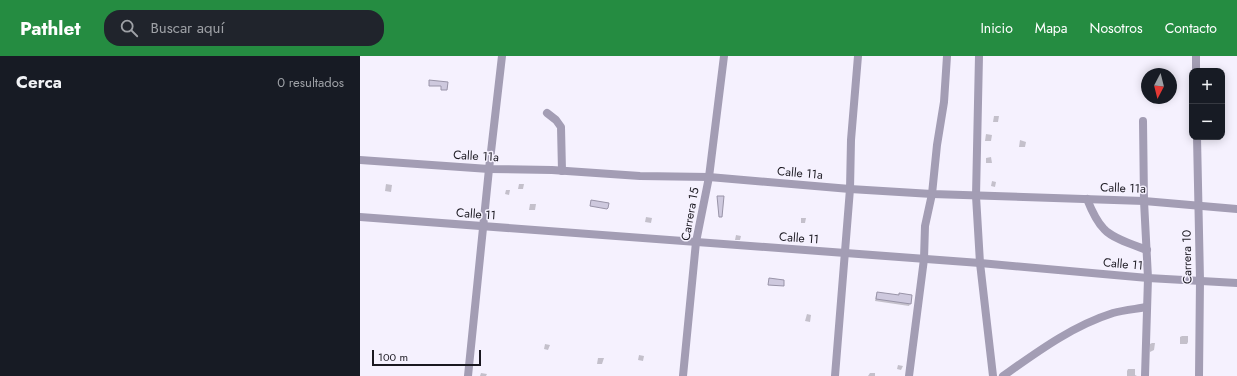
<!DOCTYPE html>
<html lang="es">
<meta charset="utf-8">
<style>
:root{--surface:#171b24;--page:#20242c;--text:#f1f3f6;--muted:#9ea1a6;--line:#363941;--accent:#258c41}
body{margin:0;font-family:Jost,sans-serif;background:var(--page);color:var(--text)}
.controls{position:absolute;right:12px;top:12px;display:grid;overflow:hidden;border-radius:8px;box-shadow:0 2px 10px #0003}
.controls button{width:36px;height:36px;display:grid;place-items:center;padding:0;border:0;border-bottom:1px solid var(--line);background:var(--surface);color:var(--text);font:20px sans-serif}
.compass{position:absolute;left:781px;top:12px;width:36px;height:36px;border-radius:50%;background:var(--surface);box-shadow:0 2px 10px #0003;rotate:187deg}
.scale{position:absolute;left:12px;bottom:10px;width:109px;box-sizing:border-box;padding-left:4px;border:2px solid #1a1820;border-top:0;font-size:11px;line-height:14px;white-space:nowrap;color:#1a1820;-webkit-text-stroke:3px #f5f1fe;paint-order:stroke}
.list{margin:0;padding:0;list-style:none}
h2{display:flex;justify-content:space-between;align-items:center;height:52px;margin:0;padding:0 16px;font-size:17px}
h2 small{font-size:13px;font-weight:400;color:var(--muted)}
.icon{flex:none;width:22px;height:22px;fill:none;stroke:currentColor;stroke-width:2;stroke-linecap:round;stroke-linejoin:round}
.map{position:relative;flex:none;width:877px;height:320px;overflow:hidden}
header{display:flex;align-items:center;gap:24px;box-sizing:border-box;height:56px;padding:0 20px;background:var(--accent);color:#fff}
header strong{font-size:19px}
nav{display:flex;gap:22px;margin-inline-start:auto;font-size:14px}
.search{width:280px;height:36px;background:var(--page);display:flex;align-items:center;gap:10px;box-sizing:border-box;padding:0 14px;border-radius:16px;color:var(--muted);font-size:15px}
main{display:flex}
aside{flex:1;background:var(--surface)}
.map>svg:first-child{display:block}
.shadow{fill:#0003}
.building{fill:#cec9de;stroke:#9994a8}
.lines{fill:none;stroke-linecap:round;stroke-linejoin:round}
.minor{stroke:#a39db4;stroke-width:8}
.labels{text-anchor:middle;stroke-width:3;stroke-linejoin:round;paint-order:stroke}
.street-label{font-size:12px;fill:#1a1820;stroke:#f5f1fe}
</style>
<header>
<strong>Pathlet</strong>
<div class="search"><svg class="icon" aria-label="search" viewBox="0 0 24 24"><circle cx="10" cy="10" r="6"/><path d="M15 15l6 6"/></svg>Buscar aquí</div>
<nav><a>Inicio</a><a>Mapa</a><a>Nosotros</a><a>Contacto</a></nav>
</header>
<main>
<aside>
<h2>Cerca<small>0 resultados</small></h2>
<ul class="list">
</ul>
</aside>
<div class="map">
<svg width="877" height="320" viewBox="0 0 877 320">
<rect width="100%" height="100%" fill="#f5f1fe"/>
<g class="shadow">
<polygon points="634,60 639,60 638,66 633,66"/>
<polygon points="626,78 632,79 631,85 625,85"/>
<polygon points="660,84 666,86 665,91 659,91"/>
<polygon points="631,101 632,107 626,107 626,102"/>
<polygon points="632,125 636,126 635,131 631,130"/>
<polygon points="26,128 32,129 31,136 25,135"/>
<polygon points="159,128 164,128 163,133 158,133"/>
<polygon points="146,134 150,134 149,139 145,138"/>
<polygon points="170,148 176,148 175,154 169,154"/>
<polygon points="286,161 292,162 291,167 285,166"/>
<polygon points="441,162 446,162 445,167 441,167"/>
<polygon points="376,179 381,180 380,184 375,184"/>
<polygon points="517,237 537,240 539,238 551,239 550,248 549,250 515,245 516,239"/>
<polygon points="447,258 451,259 450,266 445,265"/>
<polygon points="822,280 828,280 828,286 827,288 820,288 820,281"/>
<polygon points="792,287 795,287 794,294 790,296 790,288"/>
<polygon points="185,288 190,289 188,294 184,293"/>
<polygon points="279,299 284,300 283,305 278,304"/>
<polygon points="238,302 244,302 242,308 237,308"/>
<polygon points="538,309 543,310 541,314 537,313"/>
<polygon points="768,313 775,313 775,319 777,320 767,320 767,315"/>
<polygon points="121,317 127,318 126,320 120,320"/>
<polygon points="510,317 515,317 515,320 508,320"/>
</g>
<g class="building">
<polygon points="69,24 88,26 87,34 81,34 81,30 69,30"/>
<polygon points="357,140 364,140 362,161 359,161"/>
<polygon points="231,144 249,147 248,152 247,153 230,150"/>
<polygon points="409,222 424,224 424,230 408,229"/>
<polygon points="517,236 539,239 539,237 552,239 551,248 516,243"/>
</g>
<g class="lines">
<g class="minor">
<polyline points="619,0 616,140 620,207 633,320"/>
<polyline points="836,0 836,15"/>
<polyline points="187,57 196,64 201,71 202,115"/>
<polyline points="783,65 784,145 788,222 785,320"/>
<polyline points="837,81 840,224 839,320"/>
<polyline points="0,104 129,113 192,114 280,120 349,121 490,133 572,138 784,145 877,153"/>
<path d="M727,143C731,153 736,165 744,173C753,183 774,189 787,194"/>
<polyline points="0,161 620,207 788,222 877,227"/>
<polyline points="108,320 129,113 142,0"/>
<polyline points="323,320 336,186 349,121 364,0"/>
<polyline points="475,320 490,133 491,84 498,0"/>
<polyline points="549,320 564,203 565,170 572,138 577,89 584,46 587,0"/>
<path d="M643,320C677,296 712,270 753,257C764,254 776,253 787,251"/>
</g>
</g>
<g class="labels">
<g class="street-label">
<text transform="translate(116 100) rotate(3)" y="4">Calle 11a</text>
<text transform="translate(440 117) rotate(5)" y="4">Calle 11a</text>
<text transform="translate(763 132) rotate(2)" y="4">Calle 11a</text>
<text transform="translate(116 158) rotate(4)" y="4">Calle 11</text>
<text transform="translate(330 158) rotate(-80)" y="4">Carrera 15</text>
<text transform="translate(439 182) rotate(4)" y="4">Calle 11</text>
<text transform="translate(827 201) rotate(-91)" y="4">Carrera 10</text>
<text transform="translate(763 208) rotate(5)" y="4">Calle 11</text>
</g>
</g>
</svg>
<div class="controls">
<button>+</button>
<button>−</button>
</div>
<svg class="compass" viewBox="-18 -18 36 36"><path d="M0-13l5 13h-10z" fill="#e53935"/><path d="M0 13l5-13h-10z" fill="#9ea1a6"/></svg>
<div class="scale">100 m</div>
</div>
</main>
